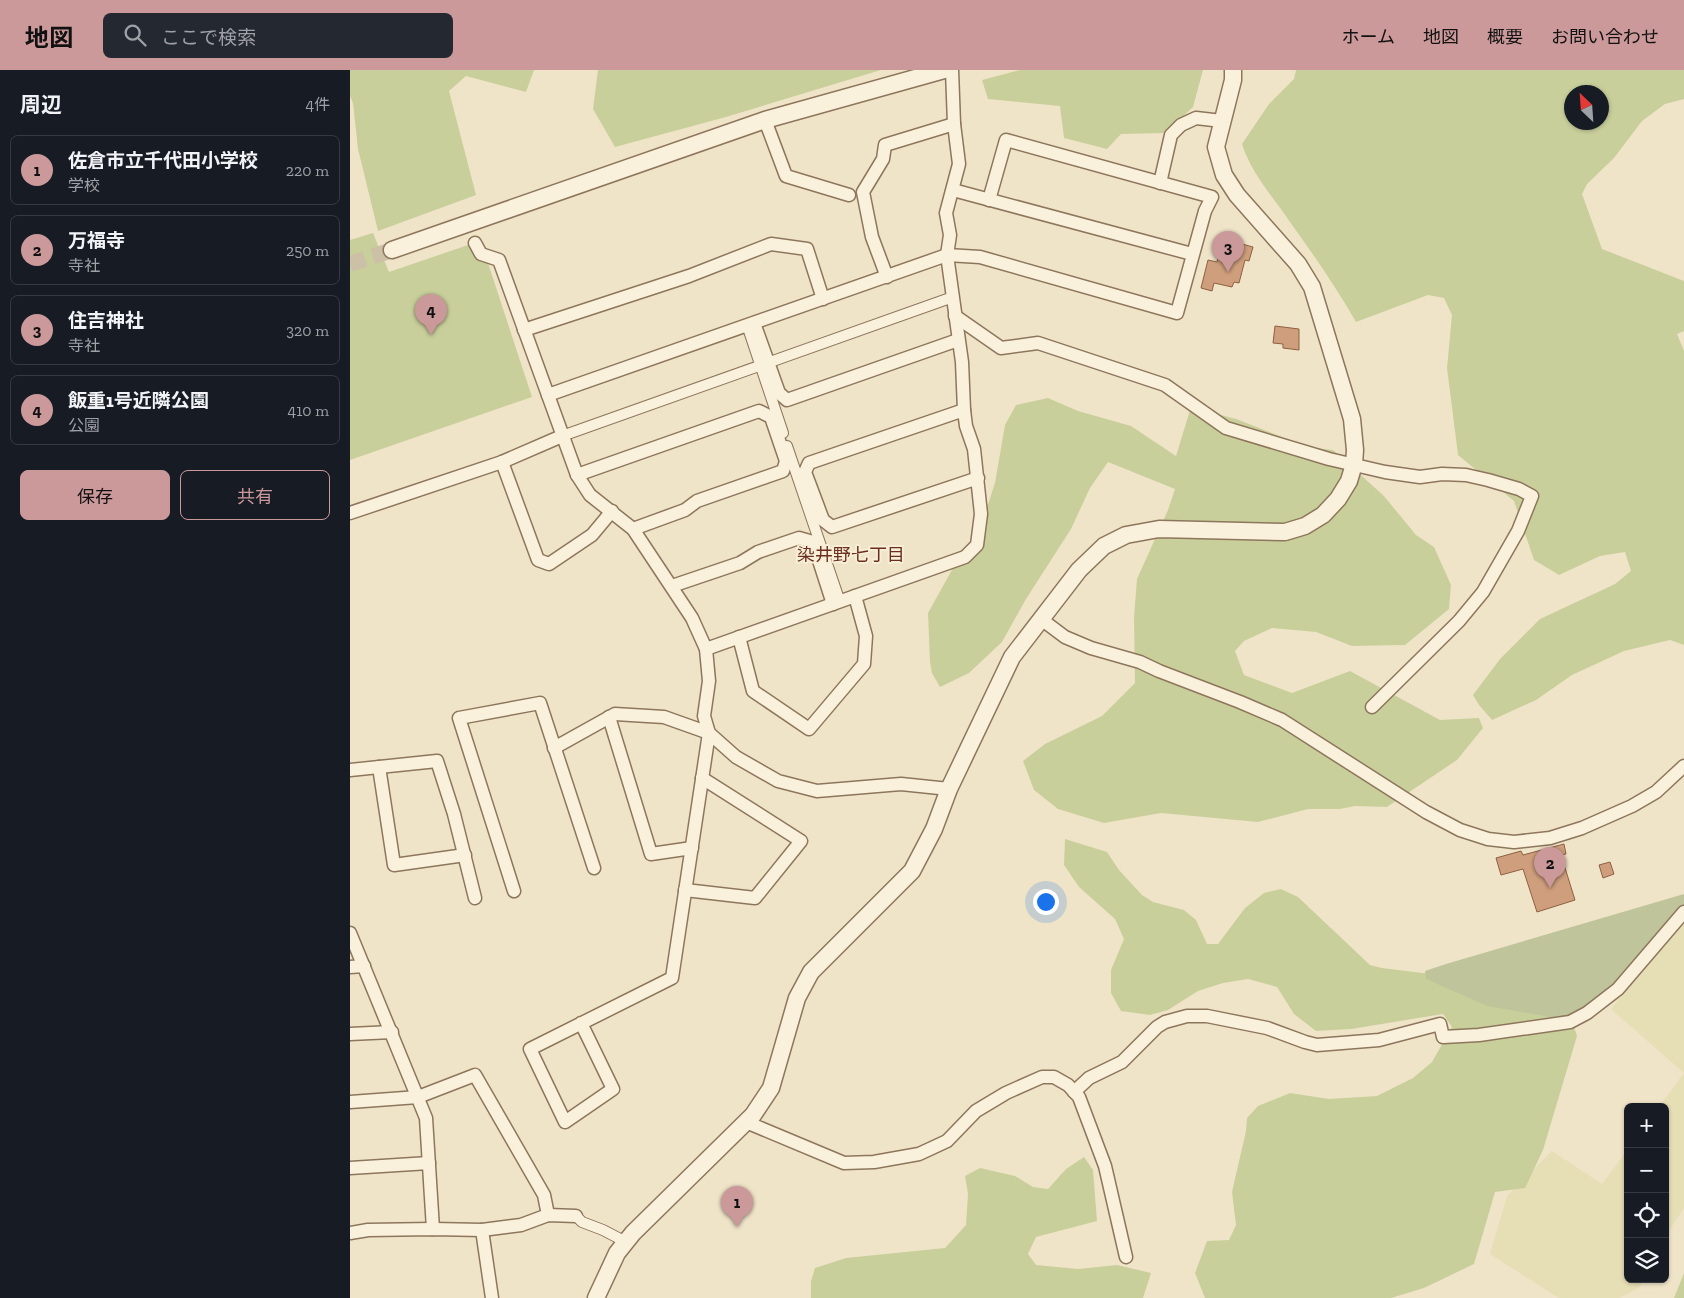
<!DOCTYPE html>
<html lang="ja">
<meta charset="utf-8">
<style>
:root{--surface:#171b24;--page:#242831;--text:#f1f3f6;--muted:#9ea1a6;--line:#363941;--accent:#cc999b}
body{margin:0;font-family:"Zilla Slab","Noto Sans JP",serif;background:var(--page);color:var(--text)}
.controls{position:absolute;right:15px;bottom:15px;display:grid;overflow:hidden;border-radius:8px;box-shadow:0 1px 4px #0004}
.controls button{width:45px;height:45px;display:grid;place-items:center;padding:0;border:0;border-bottom:1px solid var(--line);background:var(--surface);color:var(--text);font:25px sans-serif}
.compass{position:absolute;left:1214px;top:15px;width:45px;height:45px;border-radius:50%;background:var(--surface);box-shadow:0 1px 4px #0004;rotate:335deg}
.you{position:absolute;left:695px;top:831px;width:18px;height:18px;margin:-12px;border:4px solid #fff;border-radius:50%;background:#1a73e8;box-shadow:0 0 0 8px #1a73e833}
.badge{display:grid;place-items:center;width:32px;height:32px;border-radius:50%;background:var(--accent);color:#111;font-size:16px;font-weight:700}
.pin{position:absolute;translate:-50% -41px;filter:drop-shadow(0 1px 2px #0008)}
.pin::after{content:'';position:absolute;top:26px;width:18px;height:15px;background:inherit;clip-path:polygon(0 0,100% 0,50% 100%)}
.list{margin:0;padding:0;list-style:none}
h2{display:flex;justify-content:space-between;align-items:center;height:65px;margin:0;padding:0 20px;font-size:21px}
h2 small{font-size:16px;font-weight:400;color:var(--muted)}
.list li{display:grid;grid-template-columns:32px 1fr auto;gap:15px;align-items:center;box-sizing:border-box;height:70px;margin:0 10px 10px;padding:0 10px;border:1px solid var(--line);border-radius:8px}
.list b{display:block;font-size:19px;white-space:nowrap}
.list p{margin:0;font-size:16px;white-space:nowrap;color:var(--muted)}
.list em{font-size:16px;font-style:normal;color:var(--muted)}
.actions{display:flex;gap:10px;padding:15px 20px}
.actions a{flex:1;padding:11px 0;border:1px solid var(--accent);border-radius:8px;text-align:center;font-size:18px;color:var(--accent)}
.actions .main{background:var(--accent);color:#111}
.icon{flex:none;width:28px;height:28px;fill:none;stroke:currentColor;stroke-width:2;stroke-linecap:round;stroke-linejoin:round}
.map{position:relative;flex:none;width:1334px;height:1228px;overflow:hidden}
header{display:flex;align-items:center;gap:30px;box-sizing:border-box;height:70px;padding:0 25px;background:var(--accent);color:#111}
header strong{font-size:24px}
nav{display:flex;gap:28px;margin-inline-start:auto;font-size:18px}
.search{width:350px;height:45px;background:var(--page);display:flex;align-items:center;gap:12px;box-sizing:border-box;padding:0 18px;border-radius:8px;color:var(--muted);font-size:19px}
main{display:flex}
aside{flex:1;background:var(--surface)}
.map>svg:first-child{display:block}
.farmland{fill:#e6deb5}
.green{fill:#c9cf9b;fill-rule:evenodd}
.cemetery{fill:#bfc49a}
.building{fill:#cf9f7d;stroke:#8d5f41}
.lines{fill:none;stroke-linecap:round;stroke-linejoin:round}
.tertiary-tunnel{stroke:#ccc0a6;stroke-width:16;stroke-dasharray:16 8;stroke-linecap:butt}
.pedestrian-casing{stroke:#8d765c;stroke-width:12}
.minor-casing{stroke:#8d765c;stroke-width:15}
.tertiary-casing{stroke:#8d765c;stroke-width:19}
.pedestrian{stroke:#faf1dc;stroke-width:10}
.minor{stroke:#faf1dc;stroke-width:12}
.tertiary{stroke:#faf1dc;stroke-width:16}
.labels{text-anchor:middle;stroke-width:4;stroke-linejoin:round;paint-order:stroke}
.neighbourhood-label{font-size:18px;fill:#6b2e1e;stroke:#f7eed8}
</style>
<header>
<strong>地図</strong>
<div class="search"><svg class="icon" aria-label="search" viewBox="0 0 24 24"><circle cx="10" cy="10" r="6"/><path d="M15 15l6 6"/></svg>ここで検索</div>
<nav><a>ホーム</a><a>地図</a><a>概要</a><a>お問い合わせ</a></nav>
</header>
<main>
<aside>
<h2>周辺<small>4件</small></h2>
<ul class="list">
<li><span class="badge">1</span><div><b>佐倉市立千代田小学校</b><p>学校</p></div><em>220 m</em></li>
<li><span class="badge">2</span><div><b>万福寺</b><p>寺社</p></div><em>250 m</em></li>
<li><span class="badge">3</span><div><b>住吉神社</b><p>寺社</p></div><em>320 m</em></li>
<li><span class="badge">4</span><div><b>飯重1号近隣公園</b><p>公園</p></div><em>410 m</em></li>
</ul>
<div class="actions"><a class="main">保存</a><a>共有</a></div>
</aside>
<div class="map">
<svg width="1334" height="1228" viewBox="0 0 1334 1228">
<rect width="100%" height="100%" fill="#f0e4c8"/>
<g class="farmland">
<polygon points="1334,850 1334,1003 1261,939"/>
<polygon points="1334,1003 1334,1138 1315,1166 1315,1037 1309,1037"/>
<polygon points="1278,1079 1278,1209 1294,1209 1290,1217 1270,1228 1209,1228 1140,1184 1157,1126 1202,1081 1252,1114"/>
</g>
<g class="green">
<polygon points="0,0 184,0 176,22 116,6 99,21 126,125 28,161 8,79 3,33 0,26"/>
<polygon points="248,0 531,0 376,47 265,77 243,39"/>
<polygon points="670,0 853,0 843,37 815,63 771,64 757,79 714,68 710,36 638,29 632,10"/>
<path d="M946,0H1334V29L1315,34L1292,51L1264,88L1237,114L1232,124L1252,179L1334,211V261L1327,264L1334,281V575L1320,570L1274,581L1222,605L1186,630L1142,650L1129,635L1123,625L1150,589L1190,549L1265,514L1281,501L1275,482L1250,486L1209,505L1184,490L1164,431L1108,385L1097,298L1102,245L1094,228L1078,225L1006,252C986,217 963,184 940,152C923,127 901,103 892,74L919,34L944,9ZM1222,22H1252V52H1222Z"/>
<polygon points="23,163 39,202 118,175 126,188 138,193 182,327 0,390 0,170"/>
<polygon points="698,328 728,341 781,356 826,386 841,337 886,349 958,377 983,380 1034,426 1066,465 1084,477 1101,515 1099,539 1055,575 1002,576 966,562 922,558 894,571 885,581 894,605 942,623 1000,601 1090,650 1129,648 1133,658 1107,690 1037,737 1005,736 990,739 958,739 908,752 811,743 754,753 708,739 684,720 673,691 695,674 752,646 785,613 784,547 787,509 818,440 825,419 758,392 740,418 721,459 676,529 652,572 619,603 590,617 582,603 580,592 578,543 608,489 629,462 645,413 655,355 666,335"/>
<polygon points="715,769 757,782 769,800 792,825 803,832 834,840 846,850 857,874 868,874 895,838 914,823 931,819 948,827 1020,895 1032,898 1089,905 1219,942 1227,966 1193,1080 1175,1118 1145,1122 1124,1194 1074,1218 1041,1228 855,1228 845,1203 857,1171 879,1170 886,1155 882,1122 896,1061 897,1048 908,1036 940,1023 979,1029 1027,1026 1063,1008 1082,992 1102,957 1093,944 1001,959 966,961 944,944 927,917 898,909 873,913 848,921 818,940 800,945 771,941 761,923 761,900 774,869 765,849 729,817 714,795"/>
<polygon points="734,1087 743,1100 747,1151 686,1167 678,1184 686,1195 728,1199 767,1195 801,1203 793,1228 461,1228 461,1211 465,1198 496,1188 595,1178 616,1155 618,1124 615,1106 630,1098 665,1106 683,1117 698,1119 716,1099"/>
<polygon points="1334,1203 1334,1228 1324,1228"/>
</g>
<polygon class="cemetery" points="1334,824 1334,837 1282,899 1240,937 1212,949 1137,936 1076,909 1075,901 1096,894"/>
<g class="building">
<polygon points="873,169 903,177 899,191 895,190 889,213 884,212 882,217 864,213 862,221 851,218 858,190 867,192"/>
<polygon points="925,256 949,259 949,280 933,278 933,274 923,273"/>
<polygon points="1214,774 1216,784 1211,785 1225,830 1187,842 1173,799 1151,805 1146,788 1171,781 1173,785"/>
<polygon points="1260,792 1264,804 1253,808 1249,795"/>
</g>
<g class="lines">
<polyline class="tertiary-tunnel" points="0,194 42,180"/>
<defs>
<g id="pedestrian">
<polyline points="397,255 433,363"/>
<polyline points="212,366 603,227"/>
<polyline points="437,376 490,532"/>
<polyline points="226,1146 232,1152 253,1160 276,1172"/>
</g>
<g id="minor">
<polyline points="415,50 436,106 499,125"/>
<polyline points="810,113 821,65 831,55 846,48 872,51"/>
<polyline points="603,120 842,184"/>
<polyline points="125,173 131,184 149,190 227,405 240,425 283,459 342,548 356,579 359,611 354,646 359,663 386,687 428,711 467,721 551,714 599,719"/>
<polyline points="537,207 522,167 513,122 533,89 535,75 604,54"/>
<polyline points="605,246 651,278 688,273 815,315 876,358 979,389 1035,402 1070,407 1092,404 1116,405 1138,410 1169,419 1182,426 1168,461 1133,522 1109,551 1022,637"/>
<polyline points="404,253 429,323 437,330 608,270"/>
<polyline points="174,260 339,206 421,174 457,179 473,229"/>
<polyline points="198,325 597,185 630,187 827,243 855,141 862,127 656,70 639,130"/>
<polyline points="614,340 459,393 455,402 473,450 482,457 628,408"/>
<polyline points="152,392 188,490 199,494 242,465 262,441"/>
<polyline points="227,405 409,341 421,347 436,391 433,401 347,431 335,440 283,459"/>
<polyline points="0,443 152,392 212,366"/>
<polyline points="322,516 390,493 408,482 449,468 463,472 483,534"/>
<polyline points="691,549 715,567 741,578 790,592 809,601 890,632 932,650 1076,742 1110,760 1138,769 1164,772 1200,768 1232,758 1282,736 1306,722 1334,696"/>
<polyline points="389,567 403,621 459,659 514,594 516,566 505,526"/>
<polyline points="356,579 615,487 627,475 631,444 624,379 616,356 614,340 612,292 597,185 600,165 596,143 609,94 604,54 602,0"/>
<polyline points="259,647 301,784 342,778"/>
<polyline points="204,678 265,644 314,647 359,663 322,908 180,979 215,1052 263,1019 231,953"/>
<polyline points="29,697 44,795 115,785"/>
<polyline points="0,700 87,691 104,744 125,828"/>
<polyline points="335,820 405,828 451,771 352,708"/>
<polyline points="164,821 109,648 190,633 244,798"/>
<polyline points="0,863 76,1048 83,1159"/>
<polyline points="0,897 14,896"/>
<polyline points="0,964 42,962"/>
<polyline points="724,1022 739,1008 772,992 807,957 815,952 837,946 857,946 917,958 955,972 967,975 1029,970 1090,954 1093,967 1129,965 1220,952 1237,943 1268,919 1334,842"/>
<polyline points="0,1032 68,1027 125,1005 194,1125 198,1145"/>
<polyline points="396,1052 494,1093 524,1092 569,1084 597,1071 626,1041 656,1023 692,1007 704,1007 718,1015 729,1027 755,1096 776,1187"/>
<polyline points="0,1098 79,1093"/>
<polyline points="132,1160 142,1228"/>
<polyline points="0,1163 18,1160 83,1159 132,1160 171,1155 198,1145 226,1146"/>
</g>
<g id="tertiary">
<polyline points="42,180 415,50 594,0"/>
<polyline points="246,1228 267,1183 283,1163 403,1045 421,1018 447,928 461,902 562,801 584,759 599,719 662,587 729,500 754,476 776,465 809,459 935,462 955,456 973,445 988,429 999,411 1004,394 1005,380 1002,349 962,217 948,194 887,125 874,105 866,77 883,10 883,0"/>
</g>
</defs>
<use href="#pedestrian" class="pedestrian-casing"/>
<use href="#minor" class="minor-casing"/>
<use href="#tertiary" class="tertiary-casing"/>
<use href="#pedestrian" class="pedestrian"/>
<use href="#minor" class="minor"/>
<use href="#tertiary" class="tertiary"/>
</g>
<g class="labels">
<g class="neighbourhood-label">
<text x="501" y="491">染井野七丁目</text>
</g>
</g>
</svg>
<div class="controls">
<button>+</button>
<button>−</button>
<button><svg class="icon" aria-label="locate" viewBox="0 0 24 24"><circle cx="12" cy="12" r="6"/><path d="M12 2v4M12 18v4M2 12h4M18 12h4"/></svg></button>
<button><svg class="icon" aria-label="layers" viewBox="0 0 24 24"><path d="M12 4l9 5-9 5-9-5zM3 14l9 5 9-5"/></svg></button>
</div>
<svg class="compass" viewBox="-18 -18 36 36"><path d="M0-13l5 13h-10z" fill="#e53935"/><path d="M0 13l5-13h-10z" fill="#9ea1a6"/></svg>
<div class="you"></div>
<div class="pin badge" style="left:387px;top:1157px">1</div>
<div class="pin badge" style="left:1200px;top:818px">2</div>
<div class="pin badge" style="left:878px;top:202px">3</div>
<div class="pin badge" style="left:81px;top:265px">4</div>
</div>
</main>
